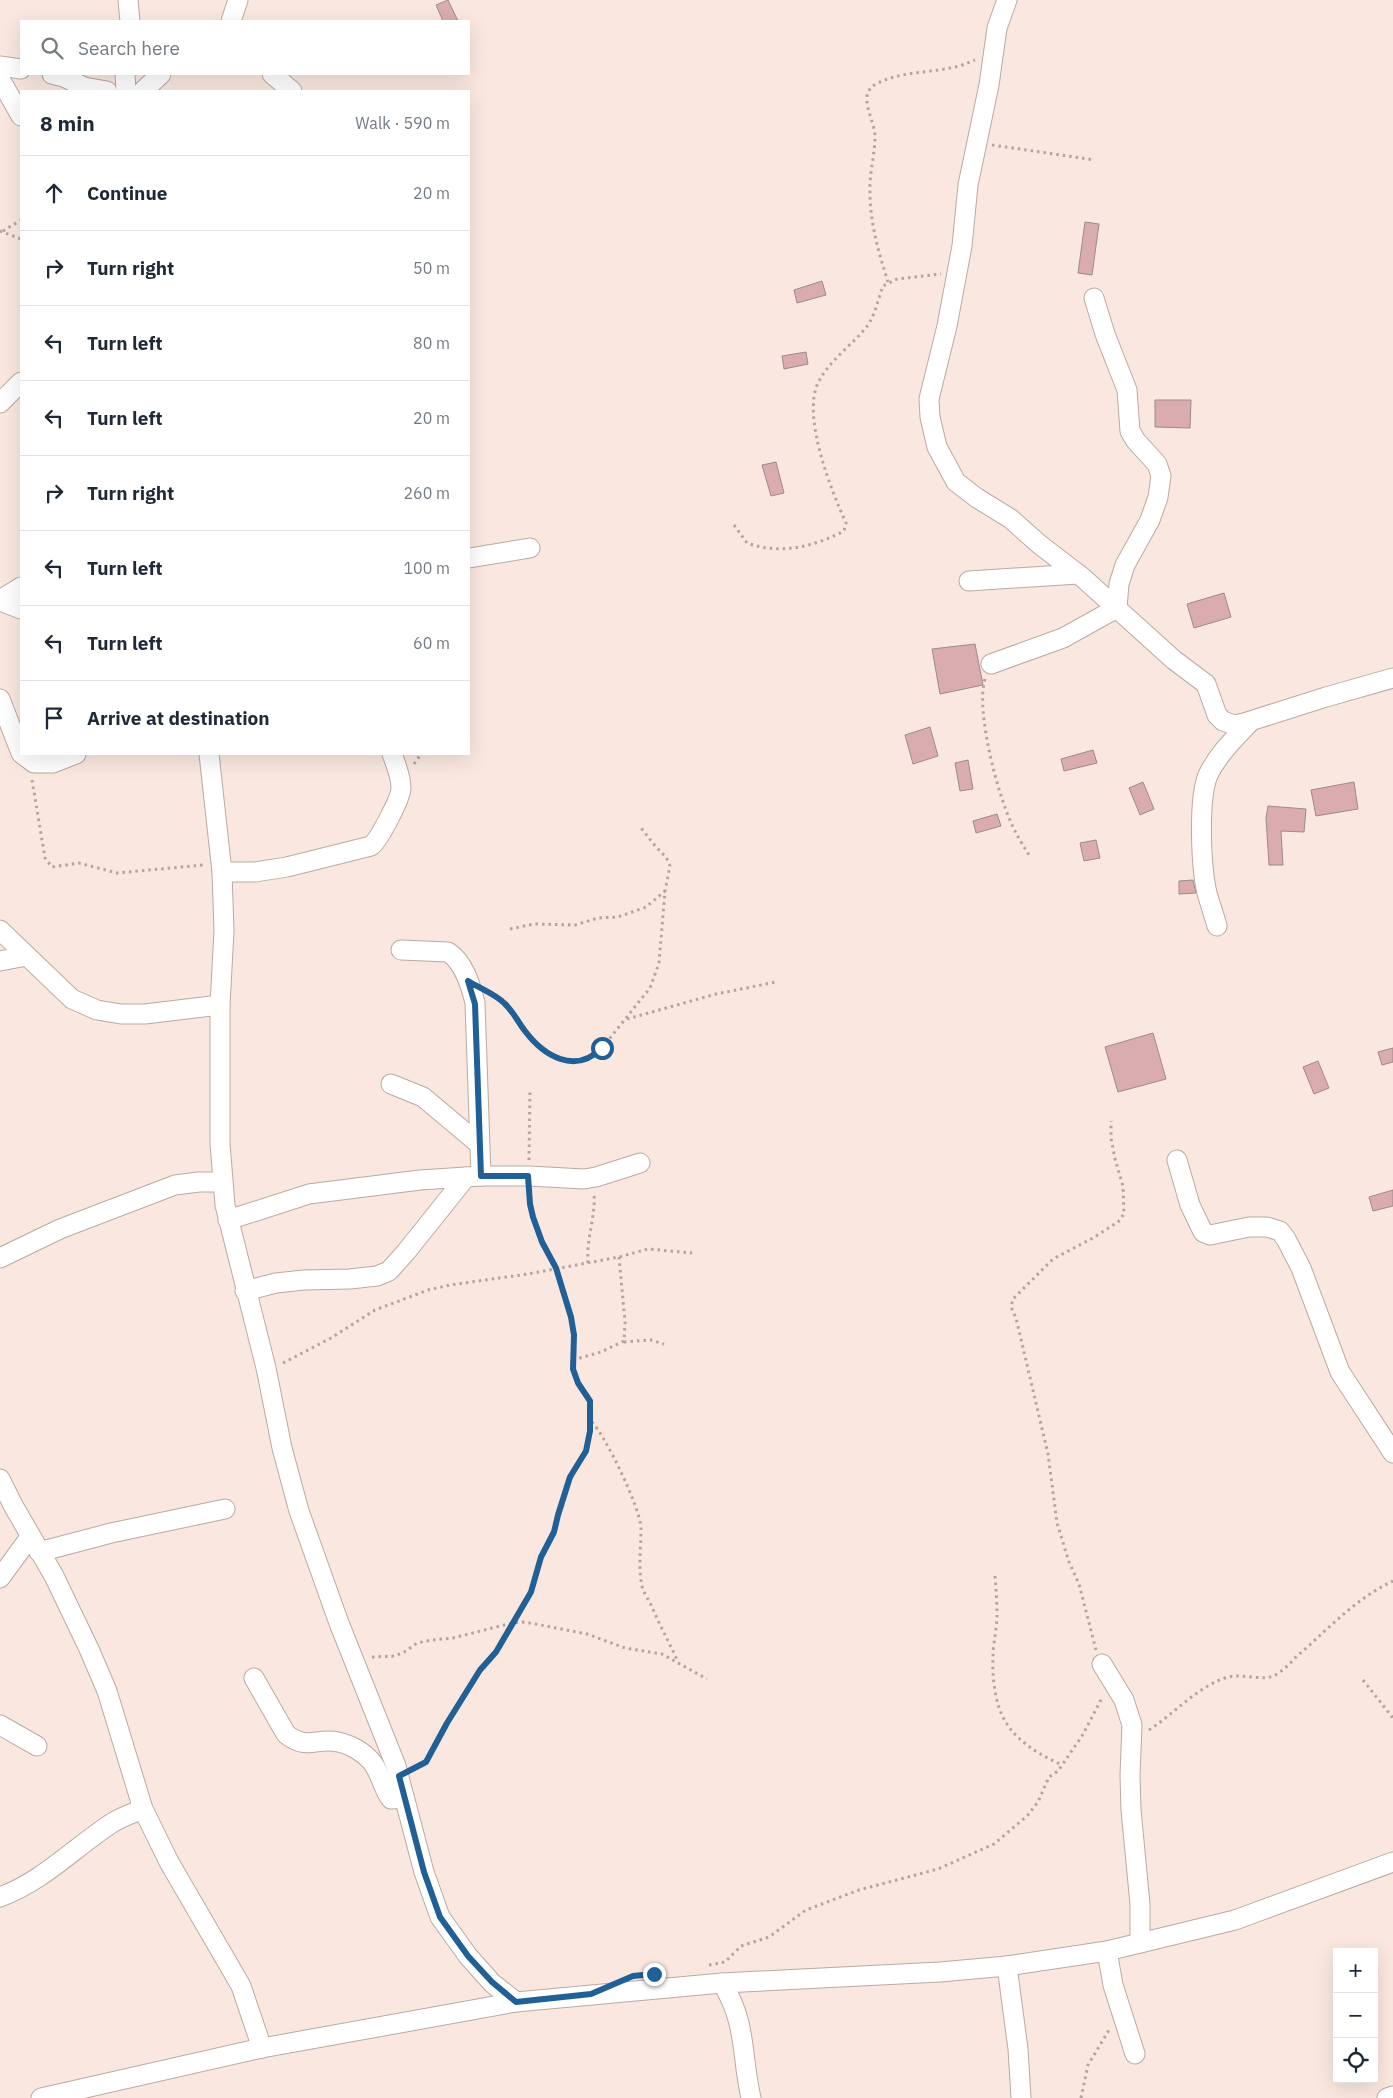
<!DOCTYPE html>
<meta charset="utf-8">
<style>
:root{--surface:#fff;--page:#f6f6f7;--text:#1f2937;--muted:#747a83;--line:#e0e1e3}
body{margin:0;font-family:"IBM Plex Sans",sans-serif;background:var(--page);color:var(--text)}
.controls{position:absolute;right:15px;bottom:15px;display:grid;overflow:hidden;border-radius:0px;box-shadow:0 5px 20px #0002}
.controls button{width:45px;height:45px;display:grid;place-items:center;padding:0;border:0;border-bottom:1px solid var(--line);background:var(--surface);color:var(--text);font:25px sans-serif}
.stop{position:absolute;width:15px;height:15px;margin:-11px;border:4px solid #216096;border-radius:50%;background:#fff}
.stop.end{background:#216096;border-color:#fff;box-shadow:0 1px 5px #0008}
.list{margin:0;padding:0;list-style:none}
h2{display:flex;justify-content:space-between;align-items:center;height:65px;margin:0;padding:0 20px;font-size:21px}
h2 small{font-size:16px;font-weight:400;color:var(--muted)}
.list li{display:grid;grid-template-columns:32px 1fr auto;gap:15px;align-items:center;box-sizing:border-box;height:75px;padding:0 20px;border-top:1px solid var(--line)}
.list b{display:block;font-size:19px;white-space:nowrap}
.list em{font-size:16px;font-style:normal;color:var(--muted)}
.icon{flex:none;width:28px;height:28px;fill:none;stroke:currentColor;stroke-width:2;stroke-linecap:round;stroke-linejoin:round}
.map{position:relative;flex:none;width:1393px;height:2098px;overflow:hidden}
.search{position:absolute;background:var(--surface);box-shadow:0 5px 20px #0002;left:20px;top:20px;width:450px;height:55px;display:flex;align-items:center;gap:12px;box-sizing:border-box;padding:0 18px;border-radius:0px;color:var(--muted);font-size:19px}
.panel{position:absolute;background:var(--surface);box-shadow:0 5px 20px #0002;left:20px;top:90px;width:450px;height:665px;border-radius:0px}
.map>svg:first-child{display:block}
.building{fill:#dbacaf;stroke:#9c8a8b}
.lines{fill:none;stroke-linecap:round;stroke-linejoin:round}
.minor-casing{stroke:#baaaa2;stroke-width:21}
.path{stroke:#b3a49e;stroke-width:3;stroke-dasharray:2.5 4;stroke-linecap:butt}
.minor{stroke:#fff;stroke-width:19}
.route{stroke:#216096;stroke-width:6}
</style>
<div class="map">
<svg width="1393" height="2098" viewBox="0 0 1393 2098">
<rect width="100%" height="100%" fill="#fae8e0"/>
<g class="building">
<polygon points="448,0 458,21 443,21 436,5"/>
<polygon points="1085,222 1099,224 1092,275 1078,273"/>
<polygon points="822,281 826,295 797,303 794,290"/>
<polygon points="806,352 808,364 784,369 782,356"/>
<polygon points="1155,400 1191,400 1190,428 1155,427"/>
<polygon points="776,462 784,493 771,496 762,465"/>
<polygon points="1224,593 1231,617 1194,628 1187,604"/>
<polygon points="975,644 983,685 940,694 932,649"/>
<polygon points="930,727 938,756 913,764 905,735"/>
<polygon points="1093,750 1097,763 1064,771 1061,759"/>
<polygon points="968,760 973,789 960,791 955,763"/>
<polygon points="1143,782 1154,809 1140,815 1129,788"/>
<polygon points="1354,782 1358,809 1316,816 1311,790"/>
<polygon points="1268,806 1306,809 1304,832 1281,831 1283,865 1269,865 1266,818"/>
<polygon points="997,814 1001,826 976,833 973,821"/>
<polygon points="1096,840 1100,858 1084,861 1080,843"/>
<polygon points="1193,880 1196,893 1179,894 1179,881"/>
<polygon points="1153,1033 1166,1079 1118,1092 1105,1047"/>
<polygon points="1393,1048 1393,1062 1382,1065 1378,1052"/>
<polygon points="1318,1061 1329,1088 1314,1094 1303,1067"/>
<polygon points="1393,1190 1393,1206 1373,1211 1369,1197"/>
</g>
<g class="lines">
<defs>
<g id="minor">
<polyline points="128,0 130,21"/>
<polyline points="1007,0 997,28 989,85 968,185 962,246 947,326 929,399 930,417 937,447 956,482 977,498 1011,519 1039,544 1082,577 1174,660 1206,684 1217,715 1223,721 1234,725 1244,723 1326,697 1393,678"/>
<polyline points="231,21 238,0"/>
<polyline points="0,66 21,69"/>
<polyline points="52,74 64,77 84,87 107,91"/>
<polyline points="125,74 126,91"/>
<polyline points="272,74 292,91"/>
<polyline points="0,79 21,116"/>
<polyline points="143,91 161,74"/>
<polyline points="0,403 21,382"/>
<polyline points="469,558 530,548"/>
<polyline points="969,581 1078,574"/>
<polyline points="0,600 21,587"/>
<polyline points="0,601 21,609"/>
<polyline points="991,664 1063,638 1117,608 1119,584 1125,565 1150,520 1158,497 1161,476 1157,464 1136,441 1130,431 1127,390 1105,334 1094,298"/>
<polyline points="0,699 21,753"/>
<polyline points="22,754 34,763 53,763 76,754"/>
<polyline points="209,754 222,872 224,931 220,1005 220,1144 225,1205 266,1368 282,1448 299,1511 339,1623 396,1766 424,1872 440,1917 468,1956 492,1983 516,2002"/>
<path d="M222,872H255L287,867L371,846C379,840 401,798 401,788C401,776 396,765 392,754"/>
<path d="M1217,926C1214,915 1210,904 1207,893C1201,867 1198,799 1208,775C1218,754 1235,738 1251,721"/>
<polyline points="0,930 72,999 97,1010 121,1014 145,1014 220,1005"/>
<path d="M401,950L448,952C464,962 471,986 475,1003L481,1176"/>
<polyline points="0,961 27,956"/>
<polyline points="391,1084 423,1097 479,1144"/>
<polyline points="1177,1160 1190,1205 1203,1232 1210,1235 1249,1227 1267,1227 1280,1231 1286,1239 1301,1268 1340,1372 1393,1453"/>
<polyline points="228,1220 309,1194 420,1180 481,1176 529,1176 584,1179 596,1177 640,1163"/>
<polyline points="0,1258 60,1229 175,1185 199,1182 223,1182"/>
<polyline points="245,1291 276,1283 304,1280 350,1279 377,1276 389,1271 406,1252 466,1177"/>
<polyline points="0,1479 14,1507 54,1576 89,1649 107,1691 143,1809 169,1862 241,1986 262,2048"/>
<polyline points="39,1552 111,1533 225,1509"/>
<polyline points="0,1578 30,1537"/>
<polyline points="1102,1664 1124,1700 1132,1725 1130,1775 1131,1810 1140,1904 1140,1943"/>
<path d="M254,1678L286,1734C307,1751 317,1737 338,1742C350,1744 363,1752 371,1761C381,1772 382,1788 391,1799L404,1798"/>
<polyline points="0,1725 37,1746"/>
<path d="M0,1897C42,1882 75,1847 112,1823C121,1817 133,1813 143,1809"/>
<polyline points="1107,1951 1113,1985 1135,2054"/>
<polyline points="1007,1966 1018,2049 1021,2098"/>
<path d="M722,1983C747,2023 741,2054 751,2098"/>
<polyline points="41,2098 262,2048 516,2002 722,1983 940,1972 1007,1966 1107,1951 1235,1920 1393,1862"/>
<polyline points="1387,2098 1393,2096"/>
</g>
</defs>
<use href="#minor" class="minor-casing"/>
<g class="path">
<polyline points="992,145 1095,160"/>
<polyline points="0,231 21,239"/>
<polyline points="3,231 21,220"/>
<path d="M888,282C879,254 870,223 870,193C869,174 875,155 875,136C875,120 856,95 876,84C898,72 926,73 950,68C959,67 967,63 975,60"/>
<path d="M734,525L747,543C780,555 813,547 844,531L846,523C831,490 802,417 818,383C829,360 853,345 868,325C876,312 878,299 883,286L897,279L941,274"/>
<path d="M985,679C975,711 999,801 1015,831C1019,839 1024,847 1029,855"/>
<polyline points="414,764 421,754"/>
<polyline points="32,780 45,858 52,867 79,863 117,873 203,865"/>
<polyline points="510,929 534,924 575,925 598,918 618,917 646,907 665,891"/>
<polyline points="490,994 504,1003 533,1041 558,1059 569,1062 586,1060 602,1048 650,988 659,963 665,891 670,866 666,857 656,847 641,828"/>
<polyline points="627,1019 716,994 776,982"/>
<polyline points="529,1160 530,1089"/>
<path d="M588,1263C586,1238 596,1216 594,1193"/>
<polyline points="624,1342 651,1340 664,1344"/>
<polyline points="573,1360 601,1352 624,1341 625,1322 619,1257"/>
<polyline points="283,1363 331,1338 375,1310 428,1290 450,1285 528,1274 619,1257 648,1249 692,1253"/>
<path d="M592,1422C606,1437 641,1509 641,1529C641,1548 638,1568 642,1586C644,1594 649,1600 652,1607C660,1626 670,1644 678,1662"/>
<path d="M995,1576C996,1589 997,1602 997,1614C997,1628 993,1643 993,1657C992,1677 995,1707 1007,1724C1019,1743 1042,1756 1062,1765"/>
<polyline points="1096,1650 1079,1584 1069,1562 1057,1523 1048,1454 1016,1318 1011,1307 1013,1299 1053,1259 1093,1238 1118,1222 1124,1214 1123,1186 1115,1159 1111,1138 1111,1121"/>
<polyline points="372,1657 395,1656 406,1651 417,1643 432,1640 453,1638 512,1623 525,1622 587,1634 625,1648 662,1654 707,1679"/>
<polyline points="1363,1680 1393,1718"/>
<path d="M1149,1730C1175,1713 1196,1688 1225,1678C1241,1672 1264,1683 1277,1674C1287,1668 1294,1658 1303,1651C1332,1625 1357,1598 1393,1581"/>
<polyline points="415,1768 426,1762 447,1723 481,1670 496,1652 531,1592 541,1557 554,1532 558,1515 570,1477 586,1451 591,1431 590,1401 578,1383 573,1369 574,1335 571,1317 556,1268 537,1230 529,1194"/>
<polyline points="709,1965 725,1962 741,1946 769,1937 806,1910 859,1890 938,1869 994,1844 1027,1816 1038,1802 1049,1777 1058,1771 1082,1736 1102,1698"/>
<polyline points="1081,2098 1088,2065 1109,2030"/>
</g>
<use href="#minor" class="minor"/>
</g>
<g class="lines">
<path class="route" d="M602,1048C575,1075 544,1056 525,1031C518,1022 513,1011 504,1003C495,994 479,988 468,981L475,1004L481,1176H528L530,1204L533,1217L542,1242L556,1268L571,1317L574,1335L573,1369L578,1383L590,1401V1431L586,1451L570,1477L558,1515L554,1532L541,1557L531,1592L496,1652L480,1670L447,1723L426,1762L399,1776L424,1872L440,1917L468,1956L492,1982L516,2002L591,1994L633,1976L654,1974"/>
</g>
</svg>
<div class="controls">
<button>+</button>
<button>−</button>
<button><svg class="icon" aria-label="locate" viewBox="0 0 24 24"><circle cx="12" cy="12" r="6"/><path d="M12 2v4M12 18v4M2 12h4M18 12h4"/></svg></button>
</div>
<div class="stop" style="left:602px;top:1048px"></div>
<div class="stop end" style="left:654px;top:1974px"></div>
<div class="search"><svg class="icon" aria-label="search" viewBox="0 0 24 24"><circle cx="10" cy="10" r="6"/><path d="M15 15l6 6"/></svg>Search here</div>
<section class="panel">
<h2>8 min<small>Walk · 590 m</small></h2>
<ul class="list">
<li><svg class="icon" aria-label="ahead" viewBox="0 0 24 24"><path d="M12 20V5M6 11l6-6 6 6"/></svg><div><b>Continue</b></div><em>20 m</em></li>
<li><svg class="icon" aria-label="right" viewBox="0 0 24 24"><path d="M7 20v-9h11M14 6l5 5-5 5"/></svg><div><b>Turn right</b></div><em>50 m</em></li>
<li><svg class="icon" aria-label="left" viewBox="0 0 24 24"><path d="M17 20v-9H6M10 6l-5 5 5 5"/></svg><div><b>Turn left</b></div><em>80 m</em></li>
<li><svg class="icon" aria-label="left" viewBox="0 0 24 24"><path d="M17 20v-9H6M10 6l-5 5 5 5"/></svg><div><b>Turn left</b></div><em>20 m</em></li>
<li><svg class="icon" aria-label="right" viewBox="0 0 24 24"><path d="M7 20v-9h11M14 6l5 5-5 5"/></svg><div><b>Turn right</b></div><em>260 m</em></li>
<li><svg class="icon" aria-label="left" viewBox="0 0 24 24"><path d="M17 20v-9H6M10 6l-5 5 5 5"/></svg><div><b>Turn left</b></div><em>100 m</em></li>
<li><svg class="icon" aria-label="left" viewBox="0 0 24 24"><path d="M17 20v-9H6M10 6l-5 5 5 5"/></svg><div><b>Turn left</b></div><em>60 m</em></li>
<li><svg class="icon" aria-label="arrive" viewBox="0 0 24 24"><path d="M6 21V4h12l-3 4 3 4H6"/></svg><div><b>Arrive at destination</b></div></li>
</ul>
</section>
</div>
